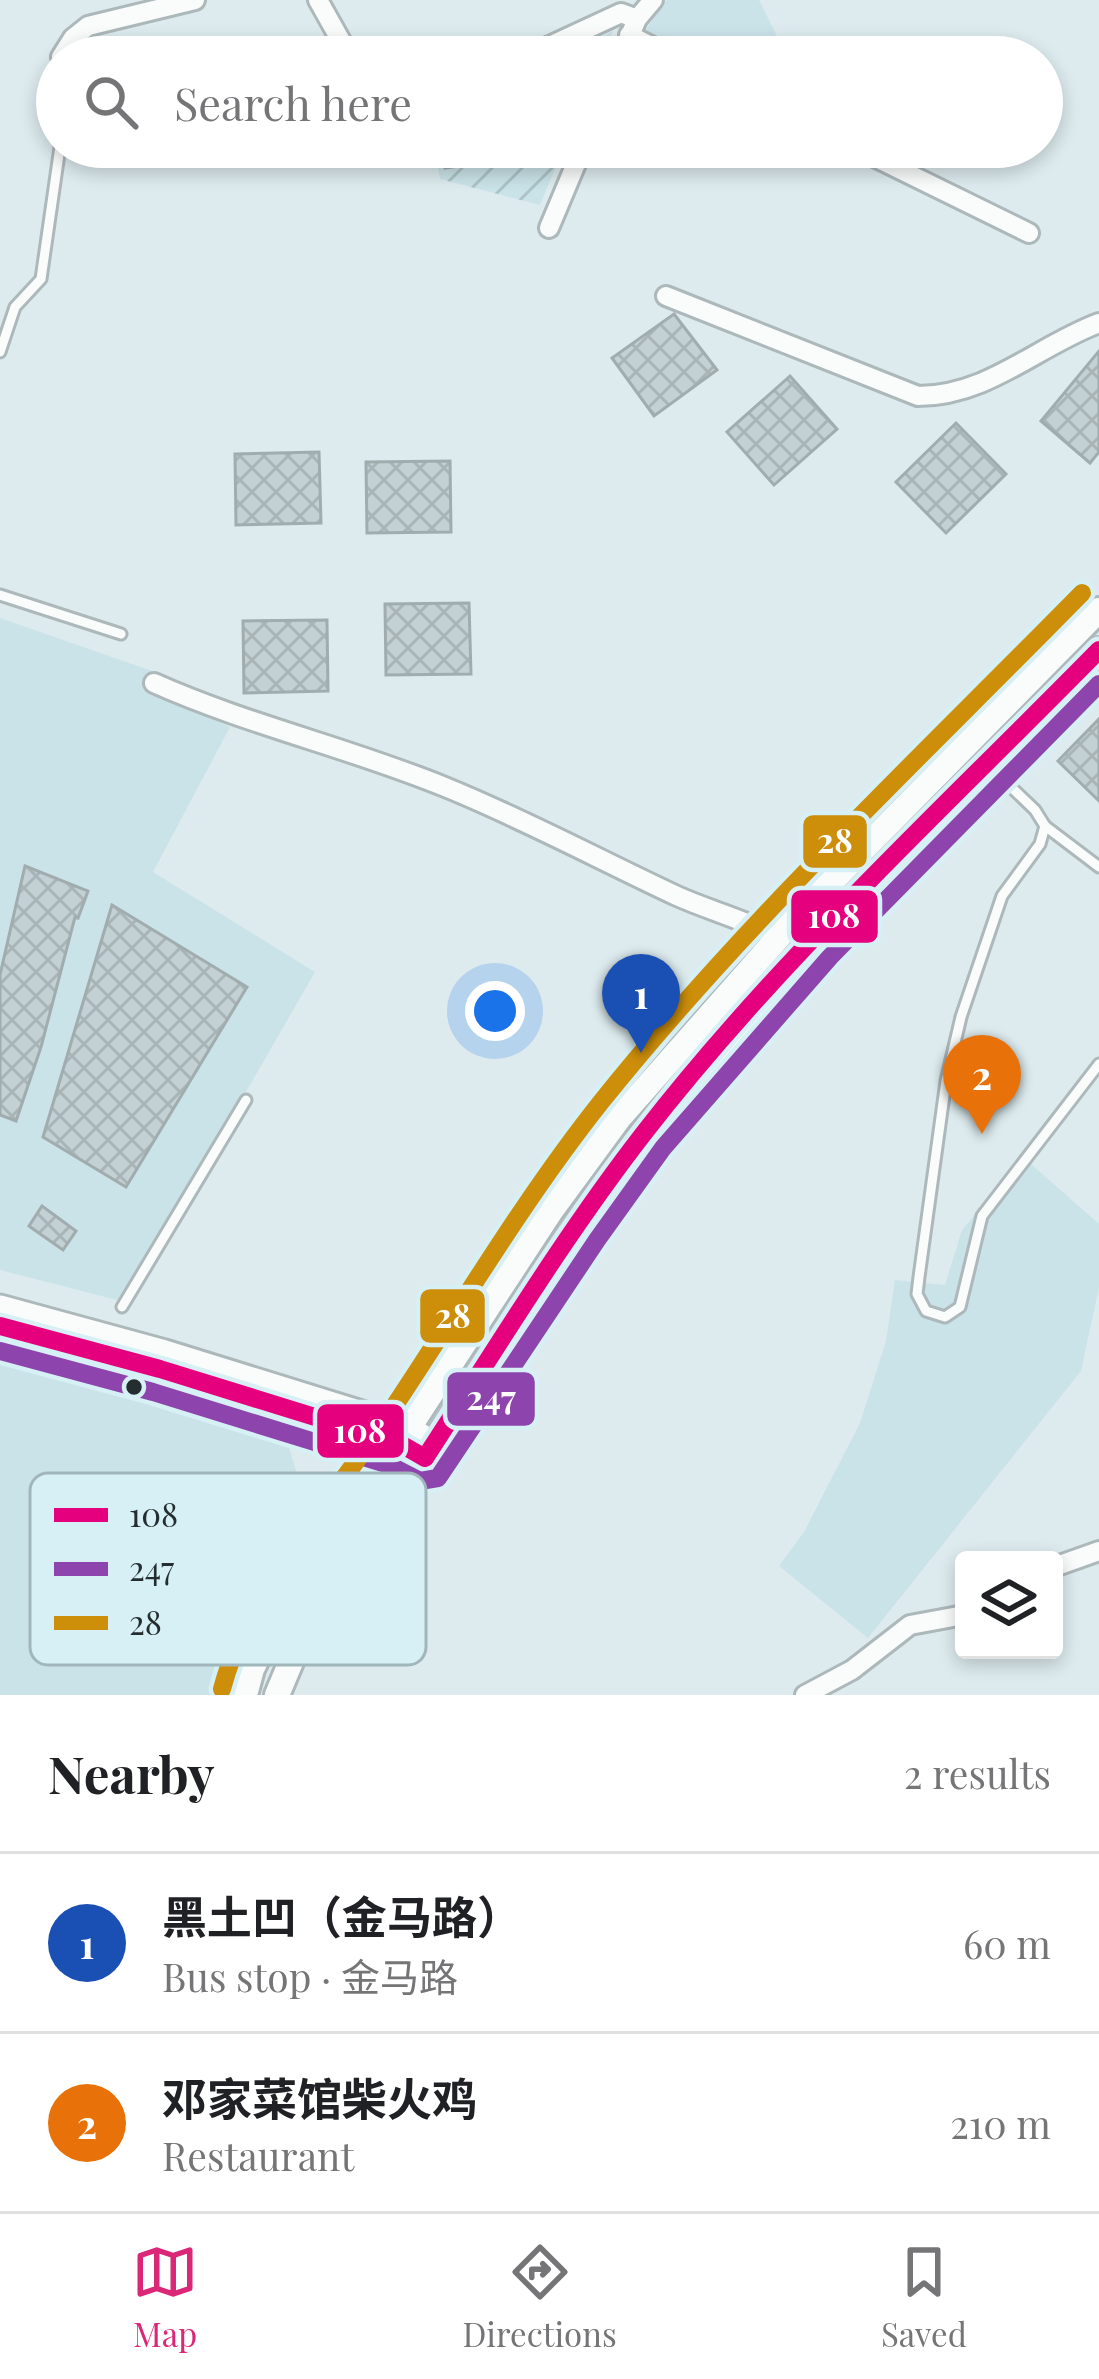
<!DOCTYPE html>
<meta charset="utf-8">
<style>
:root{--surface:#fff;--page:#f6f6f6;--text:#202124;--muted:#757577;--line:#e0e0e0;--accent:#db2777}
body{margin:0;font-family:"Playfair Display","Noto Sans SC",serif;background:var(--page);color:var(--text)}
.controls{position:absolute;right:36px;bottom:36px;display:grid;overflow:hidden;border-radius:12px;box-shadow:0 6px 18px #0003}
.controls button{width:108px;height:108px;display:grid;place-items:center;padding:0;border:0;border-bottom:3px solid var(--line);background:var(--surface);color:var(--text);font:60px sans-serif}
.you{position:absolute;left:495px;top:1011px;width:42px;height:42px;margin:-30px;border:9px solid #fff;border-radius:50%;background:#1a73e8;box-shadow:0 0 0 18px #1a73e833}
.badge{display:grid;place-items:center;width:78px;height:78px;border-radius:50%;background:var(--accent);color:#fff;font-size:39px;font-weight:700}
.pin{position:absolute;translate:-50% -99px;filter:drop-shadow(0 3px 6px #0008)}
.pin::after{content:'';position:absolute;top:63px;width:42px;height:36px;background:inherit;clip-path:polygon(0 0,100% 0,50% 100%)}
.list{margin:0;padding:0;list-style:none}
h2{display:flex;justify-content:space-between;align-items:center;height:156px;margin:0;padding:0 48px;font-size:51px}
h2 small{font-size:39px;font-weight:400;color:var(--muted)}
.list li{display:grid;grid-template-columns:78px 1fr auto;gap:36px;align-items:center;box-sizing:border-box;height:180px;padding:0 48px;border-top:3px solid var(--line)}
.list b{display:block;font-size:45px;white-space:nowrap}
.list p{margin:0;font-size:39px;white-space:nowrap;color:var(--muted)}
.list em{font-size:39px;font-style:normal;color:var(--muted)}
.icon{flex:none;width:66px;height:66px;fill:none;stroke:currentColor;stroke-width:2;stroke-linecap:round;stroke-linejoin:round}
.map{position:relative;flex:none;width:1099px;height:1695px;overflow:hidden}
.search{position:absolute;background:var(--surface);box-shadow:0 6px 18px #0003;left:36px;right:36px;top:36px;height:132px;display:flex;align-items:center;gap:30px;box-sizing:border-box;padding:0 42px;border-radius:66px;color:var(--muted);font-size:45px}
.sheet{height:516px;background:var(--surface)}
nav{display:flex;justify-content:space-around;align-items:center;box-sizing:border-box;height:168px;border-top:3px solid var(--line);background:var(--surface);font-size:33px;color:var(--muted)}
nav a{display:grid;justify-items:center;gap:6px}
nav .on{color:var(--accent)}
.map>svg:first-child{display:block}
.built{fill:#cae3e8}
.industrial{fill:url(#industrial-furrows)}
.building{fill:url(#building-cross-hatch);stroke:#a1acae;stroke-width:3}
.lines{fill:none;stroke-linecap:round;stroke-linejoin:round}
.service-casing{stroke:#adb8bb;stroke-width:15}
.minor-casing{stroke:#adb8bb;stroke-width:24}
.tertiary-casing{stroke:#adb8bb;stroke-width:27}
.secondary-casing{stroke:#adb8bb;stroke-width:30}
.service{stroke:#fafcfc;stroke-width:9}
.minor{stroke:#fafcfc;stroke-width:18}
.tertiary{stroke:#fafcfc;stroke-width:21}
.secondary{stroke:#fafcfc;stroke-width:24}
.bus-1-casing{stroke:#d6f0f5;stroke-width:27}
.bus-2-casing{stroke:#d6f0f5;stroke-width:27}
.bus-3-casing{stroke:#d6f0f5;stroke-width:27}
.bus-1{stroke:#e5007d;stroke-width:18}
.bus-2{stroke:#8e44ad;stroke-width:18}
.bus-3{stroke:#cd8e0a;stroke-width:18}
.bus-dot{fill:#242e30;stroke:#d6f0f5;stroke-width:4.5}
.key{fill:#d6f0f5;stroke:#a1b6ba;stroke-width:3}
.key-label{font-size:33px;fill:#242e30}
.line-badge{stroke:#d6f0f5;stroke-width:4.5}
.badge-label{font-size:33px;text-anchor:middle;font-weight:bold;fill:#fff}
</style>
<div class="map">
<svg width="1099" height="1695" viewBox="0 0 1099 1695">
<defs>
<pattern id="industrial-furrows" width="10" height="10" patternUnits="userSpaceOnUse" patternTransform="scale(3)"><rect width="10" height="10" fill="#cae3e8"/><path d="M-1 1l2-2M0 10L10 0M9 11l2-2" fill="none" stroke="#adc3c7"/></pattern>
<pattern id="building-cross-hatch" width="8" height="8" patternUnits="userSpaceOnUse" patternTransform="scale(3)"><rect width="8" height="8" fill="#c4d1d4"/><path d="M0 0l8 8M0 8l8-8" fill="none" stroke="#a8b4b6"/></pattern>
</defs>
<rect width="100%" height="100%" fill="#ddebee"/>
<g class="built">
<polygon points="668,0 759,0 787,57 688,57 644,34 662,2"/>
<polygon points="0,618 152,671 149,691 230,727 153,872 315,972 125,1302 0,1270"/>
<polygon points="1023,1157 1099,1224 1099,1287 1081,1371 868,1638 779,1566 804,1532 860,1423 886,1341 895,1280 945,1285 962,1230"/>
<polygon points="0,1355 288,1444 311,1521 231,1695 0,1695"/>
</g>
<g class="industrial">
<polygon points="613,31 602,57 557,57"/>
<polygon points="434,147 564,147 540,205 440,179"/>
</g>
<g class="building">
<polygon points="442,147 478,147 480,163 445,168"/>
<polygon points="674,314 717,370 654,416 612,358"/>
<polygon points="1099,351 1099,452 1090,463 1041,421"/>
<polygon points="790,376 837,429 774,485 727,432"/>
<polygon points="956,423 1006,474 946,533 896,482"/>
<polygon points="319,452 321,523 236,525 235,454"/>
<polygon points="450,461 451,532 367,533 366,462"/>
<polygon points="469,603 471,674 386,675 385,604"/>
<polygon points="327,620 328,691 244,693 243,621"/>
<polygon points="1099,719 1099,801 1058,761"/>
<polygon points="25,866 88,891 78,918 75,917 41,1047 16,1121 0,1115 0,975"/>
<polygon points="112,905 247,987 126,1187 43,1137"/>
<polygon points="42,1206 76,1231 63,1250 29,1226"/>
</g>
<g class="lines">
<defs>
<g id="service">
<polyline points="0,352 15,307 41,279 60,147"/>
<polyline points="0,595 121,634"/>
<polyline points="988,765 1035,810 1045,826 1040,844 1002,896 961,1017 946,1081 919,1277 917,1294 926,1311 945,1317 960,1307 982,1216 1099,1064"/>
<polyline points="1045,826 1099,867"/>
<polyline points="122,1307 246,1100"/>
</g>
<g id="minor">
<polyline points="318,0 350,57"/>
<polyline points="629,35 673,57"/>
<polyline points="61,57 73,38 88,26 195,0"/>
<polyline points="526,57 621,13 637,19"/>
<polyline points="621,57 637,19 653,0"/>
<polyline points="57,79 57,83"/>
<polyline points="854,147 1029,233"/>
<polyline points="549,228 583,147"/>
<path d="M666,296L918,396C988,396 1037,346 1099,323"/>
<path d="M154,683C248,725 350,748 445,787C524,819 600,860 677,896C710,911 745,919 777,938"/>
<polyline points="1054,1567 1099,1551"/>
<polyline points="805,1695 852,1670 910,1625 964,1615"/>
</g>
<g id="tertiary">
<polyline points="0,1306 165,1351 410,1427 435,1443"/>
<polyline points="0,1326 160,1369 399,1443 425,1458"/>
</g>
<g id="secondary">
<polyline points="245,1695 252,1669 282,1606 399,1443 551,1211 620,1117 791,923 1099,610"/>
<polyline points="277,1695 309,1619 435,1443 577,1226 644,1133 813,941 1099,650"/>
</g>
</defs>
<use href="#service" class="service-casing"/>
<use href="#minor" class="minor-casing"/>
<use href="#tertiary" class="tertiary-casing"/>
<use href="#secondary" class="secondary-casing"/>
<use href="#service" class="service"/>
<use href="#minor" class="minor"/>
<use href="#tertiary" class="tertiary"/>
<use href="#secondary" class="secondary"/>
<defs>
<path id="bus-1" d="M0,1326L160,1369L399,1443L425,1458C496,1349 564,1236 644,1133C779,959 945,807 1099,650"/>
<polyline id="bus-2" points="0,1351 153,1392 389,1465 420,1481 438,1478 597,1240 663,1148 830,957 1099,684"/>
<path id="bus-3" d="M222,1689C249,1588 324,1511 381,1426C454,1318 520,1204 601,1102C747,920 919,759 1082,593"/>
</defs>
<use href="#bus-1" class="bus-1-casing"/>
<use href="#bus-2" class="bus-2-casing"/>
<use href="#bus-3" class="bus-3-casing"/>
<use href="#bus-1" class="bus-1"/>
<use href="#bus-2" class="bus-2"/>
<use href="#bus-3" class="bus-3"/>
</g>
<circle class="bus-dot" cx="134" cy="1387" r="10"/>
<rect x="30" y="1473" width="396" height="192" rx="18" class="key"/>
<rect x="54" y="1508" width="54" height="14" fill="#e5007d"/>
<rect x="54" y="1562" width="54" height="14" fill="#8e44ad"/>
<rect x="54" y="1616" width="54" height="14" fill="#cd8e0a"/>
<g class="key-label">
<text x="129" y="1527">108</text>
<text x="129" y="1581">247</text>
<text x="129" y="1635">28</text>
</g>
<g class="line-badge">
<rect x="801" y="813" width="68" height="57" rx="12" fill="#cd8e0a"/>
<rect x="789" y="888" width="91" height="57" rx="12" fill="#e5007d"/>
<rect x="418" y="1287" width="69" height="58" rx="12" fill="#cd8e0a"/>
<rect x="445" y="1370" width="92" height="58" rx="12" fill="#8e44ad"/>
<rect x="315" y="1402" width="91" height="58" rx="12" fill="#e5007d"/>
</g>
<g class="badge-label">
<text x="835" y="853">28</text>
<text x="834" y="928">108</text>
<text x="453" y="1328">28</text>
<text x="491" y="1410">247</text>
<text x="360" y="1443">108</text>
</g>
</svg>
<div class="controls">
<button><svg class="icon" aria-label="layers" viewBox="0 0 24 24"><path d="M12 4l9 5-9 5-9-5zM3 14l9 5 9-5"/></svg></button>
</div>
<div class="you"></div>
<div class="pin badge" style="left:641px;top:1053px;background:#1a4fb4">1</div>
<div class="pin badge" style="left:982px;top:1134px;background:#e8710a">2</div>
<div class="search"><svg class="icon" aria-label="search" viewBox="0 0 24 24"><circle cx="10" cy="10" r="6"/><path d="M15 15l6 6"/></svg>Search here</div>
</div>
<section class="sheet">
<h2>Nearby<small>2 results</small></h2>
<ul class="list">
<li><span class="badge" style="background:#1a4fb4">1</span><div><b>黑土凹（金马路）</b><p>Bus stop · 金马路</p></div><em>60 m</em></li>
<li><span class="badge" style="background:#e8710a">2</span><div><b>邓家菜馆柴火鸡</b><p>Restaurant</p></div><em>210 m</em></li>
</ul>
</section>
<nav>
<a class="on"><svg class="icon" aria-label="map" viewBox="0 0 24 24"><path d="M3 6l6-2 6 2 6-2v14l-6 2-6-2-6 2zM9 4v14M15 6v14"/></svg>Map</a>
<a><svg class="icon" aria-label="directions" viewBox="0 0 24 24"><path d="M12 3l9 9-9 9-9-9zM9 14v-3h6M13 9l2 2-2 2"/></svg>Directions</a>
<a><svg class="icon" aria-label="saved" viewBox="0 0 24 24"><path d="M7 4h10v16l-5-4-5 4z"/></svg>Saved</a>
</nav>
